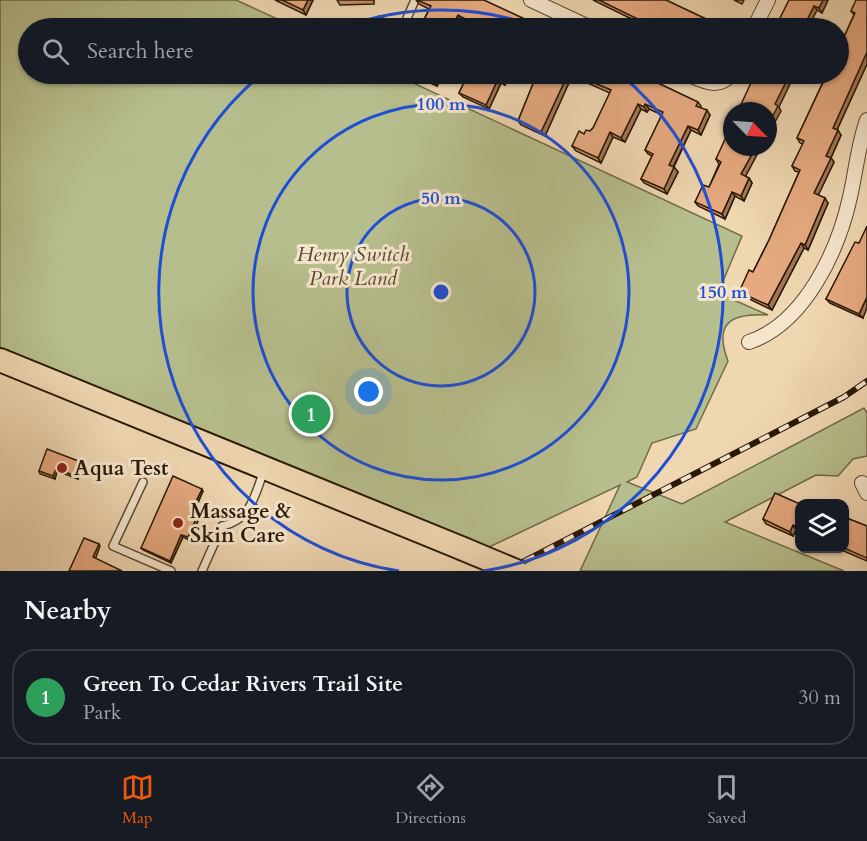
<!DOCTYPE html>
<style>
:root{--surface:#171b24;--page:#20242c;--text:#f1f3f6;--muted:#9ea1a6;--line:#363941;--accent:#ea580c}
body{margin:0;font-family:Cardo,serif;background:var(--page);color:var(--text)}
.controls{position:absolute;right:18px;bottom:18px;display:grid;overflow:hidden;border-radius:12px;box-shadow:0 2px 4px #0004}
.controls button{width:54px;height:54px;display:grid;place-items:center;padding:0;border:0;border-bottom:2px solid var(--line);background:var(--surface);color:var(--text);font:30px sans-serif}
.compass{position:absolute;left:723px;top:102px;width:54px;height:54px;border-radius:50%;background:var(--surface);box-shadow:0 2px 4px #0004;rotate:115deg}
.you{position:absolute;left:369px;top:392px;width:21px;height:21px;margin:-15px;border:4px solid #fff;border-radius:50%;background:#1a73e8;box-shadow:0 0 0 9px #1a73e833}
.badge{display:grid;place-items:center;width:39px;height:39px;border-radius:50%;background:var(--accent);color:#fff;font-size:20px;font-weight:700}
.pin{position:absolute;translate:-50% -50%;border:3px solid #fff;box-shadow:0 2px 6px #0006}
.list{margin:0;padding:0;list-style:none}
h2{display:flex;justify-content:space-between;align-items:center;height:78px;margin:0;padding:0 24px;font-size:26px}
h2 small{font-size:20px;font-weight:400;color:var(--muted)}
.list li{display:grid;grid-template-columns:39px 1fr auto;gap:18px;align-items:center;box-sizing:border-box;height:96px;margin:0 12px 12px;padding:0 12px;border:2px solid var(--line);border-radius:24px}
.list b{display:block;font-size:22px;white-space:nowrap}
.list p{margin:0;font-size:20px;white-space:nowrap;color:var(--muted)}
.list em{font-size:20px;font-style:normal;color:var(--muted)}
.icon{flex:none;width:33px;height:33px;fill:none;stroke:currentColor;stroke-width:2;stroke-linecap:round;stroke-linejoin:round}
.map{position:relative;flex:none;width:867px;height:571px;overflow:hidden}
.search{position:absolute;background:var(--surface);box-shadow:0 2px 4px #0004;left:18px;right:18px;top:18px;height:66px;display:flex;align-items:center;gap:15px;box-sizing:border-box;padding:0 21px;border-radius:33px;color:var(--muted);font-size:22px}
.sheet{height:186px;background:var(--surface)}
nav{display:flex;justify-content:space-around;align-items:center;box-sizing:border-box;height:84px;border-top:2px solid var(--line);background:var(--surface);font-size:16px;color:var(--muted)}
nav a{display:grid;justify-items:center;gap:3px}
nav .on{color:var(--accent)}
.map>svg:first-child{display:block}
.green{fill:#b7be8d;stroke:#706b48;stroke-width:1.5}
.lines{fill:none;stroke-linecap:round;stroke-linejoin:round}
.lane-casing{stroke:#5a4830;stroke-width:10}
.street-casing{stroke:#5a4830;stroke-width:16}
.primary-casing{stroke:#291804;stroke-width:26}
.lane{stroke:#f5e5cd;stroke-width:7}
.street{stroke:#f5e5cd;stroke-width:14}
.primary{stroke:#efd7b2;stroke-width:22}
.rail-casing{stroke:#291804;stroke-width:6}
.rail{stroke:#f5e5cd;stroke-width:4;stroke-dasharray:11;stroke-linecap:butt}
.primary-bridge-casing{stroke:#291804;stroke-width:26;stroke-linecap:butt}
.primary-bridge{stroke:#efd7b2;stroke-width:22}
.wall{fill:#c6916e;stroke:#291804;stroke-width:1.5}
.shaded-wall{fill:#a1765a;stroke:#291804;stroke-width:1.5}
.building{fill:#e6a980;stroke:#291804;stroke-width:1.5}
.ring{fill:none;stroke:#1d4ed8;stroke-width:3}
.poi-dot{fill:#8f2418;stroke:#f5e5cd;stroke-width:2}
.labels{text-anchor:middle;stroke-width:6;stroke-linejoin:round;paint-order:stroke}
.park-label{font-size:21px;font-style:italic;fill:#544a2d;stroke:#f5e5cd}
.poi-label{font-size:21px;font-weight:bold;fill:#291804;stroke:#f5e5cd;text-anchor:start}
.centre{fill:#1d4ed8;stroke:#f5e5cd;stroke-width:3}
.ring-label{font-size:18px;text-anchor:middle;font-weight:bold;fill:#1d4ed8;stroke:#f5e5cd;stroke-width:6;stroke-linejoin:round;paint-order:stroke}
</style>
<div class="map">
<svg width="867" height="571" viewBox="0 0 867 571">
<rect width="100%" height="100%" fill="#efd7b2"/>
<filter id="stains"><feTurbulence type="fractalNoise" baseFrequency=".00333" numOctaves="4"/><feColorMatrix values="0 0 0 0 .2 0 0 0 0 .09 0 0 0 0 .02 0 0 0 .5 -.17"/></filter>
<radialGradient id="worn" r=".72"><stop offset=".6" stop-color="#630" stop-opacity="0"/><stop offset="1" stop-color="#630" stop-opacity=".3"/></radialGradient>
<path class="green" d="M0,0H236L297,28H28V74H394L742,236L718,293L768,315C732,313 713,322 728,361L696,429L652,443L637,477L627,482L682,504L864,408L867,413V456L853,459L838,476L816,475L725,522L844,571H580L620,485L487,548L0,349Z"/>
<g class="lines">
<defs>
<g id="lane">
<polyline points="404,25 415,0"/>
<polyline points="143,482 113,546 171,571"/>
<path d="M202,571L222,526C251,520 255,495 264,470"/>
</g>
<g id="street">
<polyline points="531,0 591,28"/>
<polyline points="754,28 768,0"/>
<path d="M687,74C703,81 719,90 731,74"/>
<path d="M749,342C805,323 838,251 850,197C856,171 858,145 867,120"/>
<polyline points="862,483 867,493"/>
</g>
<polyline id="primary" points="0,360 461,548"/>
</defs>
<use href="#lane" class="lane-casing"/>
<use href="#street" class="street-casing"/>
<use href="#primary" class="primary-casing"/>
<use href="#lane" class="lane"/>
<use href="#street" class="street"/>
<use href="#primary" class="primary"/>
<defs>
<polyline id="rail" points="505,571 844,397 867,381"/>
</defs>
<use href="#rail" class="rail-casing"/>
<use href="#rail" class="rail"/>
<defs>
<polyline id="primary-bridge" points="461,548 516,571"/>
</defs>
<use href="#primary-bridge" class="primary-bridge-casing"/>
<use href="#primary-bridge" class="primary-bridge"/>
</g>
<g class="wall">
<polygon points="275,0 313,0 306,15"/>
<polygon points="337,0 374,0 374,4 340,5"/>
<polygon points="416,0 544,28 477,28 461,20 457,28 420,28 429,9 419,4"/>
<polygon points="593,0 666,0 725,28 650,28"/>
<polygon points="734,0 744,0 742,4"/>
<polygon points="828,0 822,13 817,10 784,28 781,27 778,22"/>
<polygon points="867,0 867,64 837,130 841,135 831,158 834,162 818,195 828,203 808,250 804,248 772,310 743,296 739,292 753,272 769,240 799,172 795,171 792,166 803,144 800,143 797,138 854,15 851,11"/>
<polygon points="468,74 510,74 505,85 501,83 489,109 463,97 459,93"/>
<polygon points="537,74 639,74 698,102 701,106 700,108 710,115 701,135 691,130 674,167 678,172 667,194 644,183 641,179 652,156 648,154 645,150 662,115 649,109 647,112 641,109 625,142 613,137 601,163 576,151 572,146 584,134 590,131 593,128 610,93 572,76 545,136 521,125 518,121"/>
<polygon points="411,75 411,74 443,74 437,86"/>
<polygon points="732,147 761,147 745,177 749,178 752,183 744,201 735,196 725,219 698,206 695,202 709,187 719,164 716,159"/>
<polygon points="859,243 863,318 830,303 826,299"/>
<polygon points="83,464 78,479 57,471 55,479 40,474 39,471"/>
<polygon points="203,491 192,517 196,519 198,521 189,540 183,537 171,563 143,550 141,548"/>
<polygon points="800,504 800,531 796,530 793,536 766,524 763,519"/>
<polygon points="844,517 867,526 867,561 839,549 844,549"/>
</g>
<g class="shaded-wall">
<polygon points="308,0 313,0 306,15 303,10"/>
<polygon points="823,0 828,0 822,13 819,8"/>
<polygon points="814,6 817,10 808,28 803,28"/>
<polygon points="458,15 461,20 457,28 451,28"/>
<polygon points="867,52 867,64 836,132 833,128"/>
<polygon points="438,74 443,74 437,86 434,82"/>
<polygon points="505,74 510,74 505,85 502,81"/>
<polygon points="568,74 570,74 572,76 545,136 541,132"/>
<polygon points="785,74 790,74 787,80 790,84 779,107 781,111 768,135 768,125"/>
<polygon points="498,79 501,83 489,109 486,105"/>
<polygon points="638,104 641,109 625,142 621,138"/>
<polygon points="645,104 649,109 647,112 644,107"/>
<polygon points="707,110 710,115 701,135 698,130"/>
<polygon points="688,126 691,130 672,169 669,165"/>
<polygon points="838,130 841,135 830,160 826,156"/>
<polygon points="610,132 613,137 601,163 598,158"/>
<polygon points="756,147 761,147 744,179 741,174"/>
<polygon points="831,158 834,162 817,198 814,193"/>
<polygon points="674,167 678,172 667,194 664,189"/>
<polygon points="749,178 752,183 744,201 741,196"/>
<polygon points="732,192 735,196 725,219 722,214"/>
<polygon points="825,198 828,203 808,250 805,245"/>
<polygon points="801,243 804,248 772,310 768,305"/>
<polygon points="867,297 867,308 863,318 859,314"/>
<polygon points="81,462 83,464 78,479 76,476"/>
<polygon points="56,469 57,471 55,479 53,476"/>
<polygon points="202,489 203,491 191,518 189,516"/>
<polygon points="196,519 198,521 189,540 188,537"/>
<polygon points="793,525 796,530 793,536 790,532"/>
<polygon points="181,535 183,537 171,563 170,561"/>
<polygon points="99,544 100,546 95,560 93,557"/>
</g>
<g class="building">
<polygon points="282,0 308,0 303,10"/>
<polygon points="417,0 484,0 544,28 482,28 458,15 451,28 420,28 431,6"/>
<polygon points="599,0 666,0 725,28 656,28"/>
<polygon points="789,0 823,0 819,8 814,6 803,28 784,28 786,26 778,22"/>
<polygon points="856,0 867,0 867,52 833,128 838,130 826,156 831,158 814,193 825,198 805,245 801,243 768,305 739,292 749,270 753,272 769,240 800,170 792,166 804,141 797,138 827,74 838,74 838,48 839,48 855,13 851,11"/>
<polygon points="379,16 403,27 402,28 374,28"/>
<polygon points="416,74 438,74 434,82"/>
<polygon points="468,74 505,74 502,81 498,79 486,105 459,93"/>
<polygon points="537,74 568,74 541,132 518,121"/>
<polygon points="573,74 639,74 698,102 696,106 707,110 698,130 688,126 669,165 674,167 664,189 641,179 653,154 645,150 663,112 645,104 644,107 638,104 621,138 610,132 598,158 572,146 579,131 584,134 586,130 590,131 593,128 611,90"/>
<polygon points="755,74 785,74 783,78 787,80 775,104 778,106 768,125 768,111 738,111"/>
<polygon points="732,124 732,147 756,147 741,174 749,178 741,196 732,192 722,214 695,202 703,185 709,187 721,162 716,159"/>
<polygon points="867,226 867,297 859,314 826,299 855,242 859,243"/>
<polygon points="47,449 81,462 76,476 56,469 53,476 39,471"/>
<polygon points="173,476 202,489 189,516 196,519 188,537 181,535 170,561 141,548"/>
<polygon points="775,493 800,504 800,528 793,525 790,532 763,519"/>
<polygon points="844,517 867,526 867,558 844,548"/>
<polygon points="84,538 99,544 93,557 122,571 69,571"/>
</g>
<g class="ring">
<circle cx="441" cy="292" r="94"/>
<circle cx="441" cy="292" r="188"/>
<path d="M399 571A282 282 0 0 1 262 74M342 28A282 282 0 0 1 540 28M620 74A282 282 0 0 1 483 571"/>
</g>
<g class="poi-dot">
<circle cx="62" cy="468" r="6"/>
<circle cx="178" cy="523" r="6"/>
</g>
<g class="labels">
<g class="park-label">
<text x="353" y="261">Henry Switch<tspan x="353" dy="24">Park Land</tspan></text>
</g>
<g class="poi-label">
<text x="74" y="475">Aqua Test</text>
<text x="190" y="518">Massage &amp;<tspan x="190" dy="24">Skin Care</tspan></text>
</g>
</g>
<circle cx="441" cy="292" r="9" class="centre"/>
<g class="ring-label">
<text x="441" y="110">100 m</text>
<text x="441" y="204">50 m</text>
<text x="723" y="298">150 m</text>
</g>
<rect width="100%" height="100%" filter="url(#stains)"/>
<rect width="100%" height="100%" fill="url(#worn)"/>
</svg>
<div class="controls">
<button><svg class="icon" aria-label="layers" viewBox="0 0 24 24"><path d="M12 4l9 5-9 5-9-5zM3 14l9 5 9-5"/></svg></button>
</div>
<svg class="compass" viewBox="-18 -18 36 36"><path d="M0-13l5 13h-10z" fill="#e53935"/><path d="M0 13l5-13h-10z" fill="#9ea1a6"/></svg>
<div class="you"></div>
<div class="pin badge" style="left:311px;top:414px;background:#2e9e5b">1</div>
<div class="search"><svg class="icon" aria-label="search" viewBox="0 0 24 24"><circle cx="10" cy="10" r="6"/><path d="M15 15l6 6"/></svg>Search here</div>
</div>
<section class="sheet">
<h2>Nearby<small></small></h2>
<ul class="list">
<li><span class="badge" style="background:#2e9e5b">1</span><div><b>Green To Cedar Rivers Trail Site</b><p>Park</p></div><em>30 m</em></li>
</ul>
</section>
<nav>
<a class="on"><svg class="icon" aria-label="map" viewBox="0 0 24 24"><path d="M3 6l6-2 6 2 6-2v14l-6 2-6-2-6 2zM9 4v14M15 6v14"/></svg>Map</a>
<a><svg class="icon" aria-label="directions" viewBox="0 0 24 24"><path d="M12 3l9 9-9 9-9-9zM9 14v-3h6M13 9l2 2-2 2"/></svg>Directions</a>
<a><svg class="icon" aria-label="saved" viewBox="0 0 24 24"><path d="M7 4h10v16l-5-4-5 4z"/></svg>Saved</a>
</nav>
